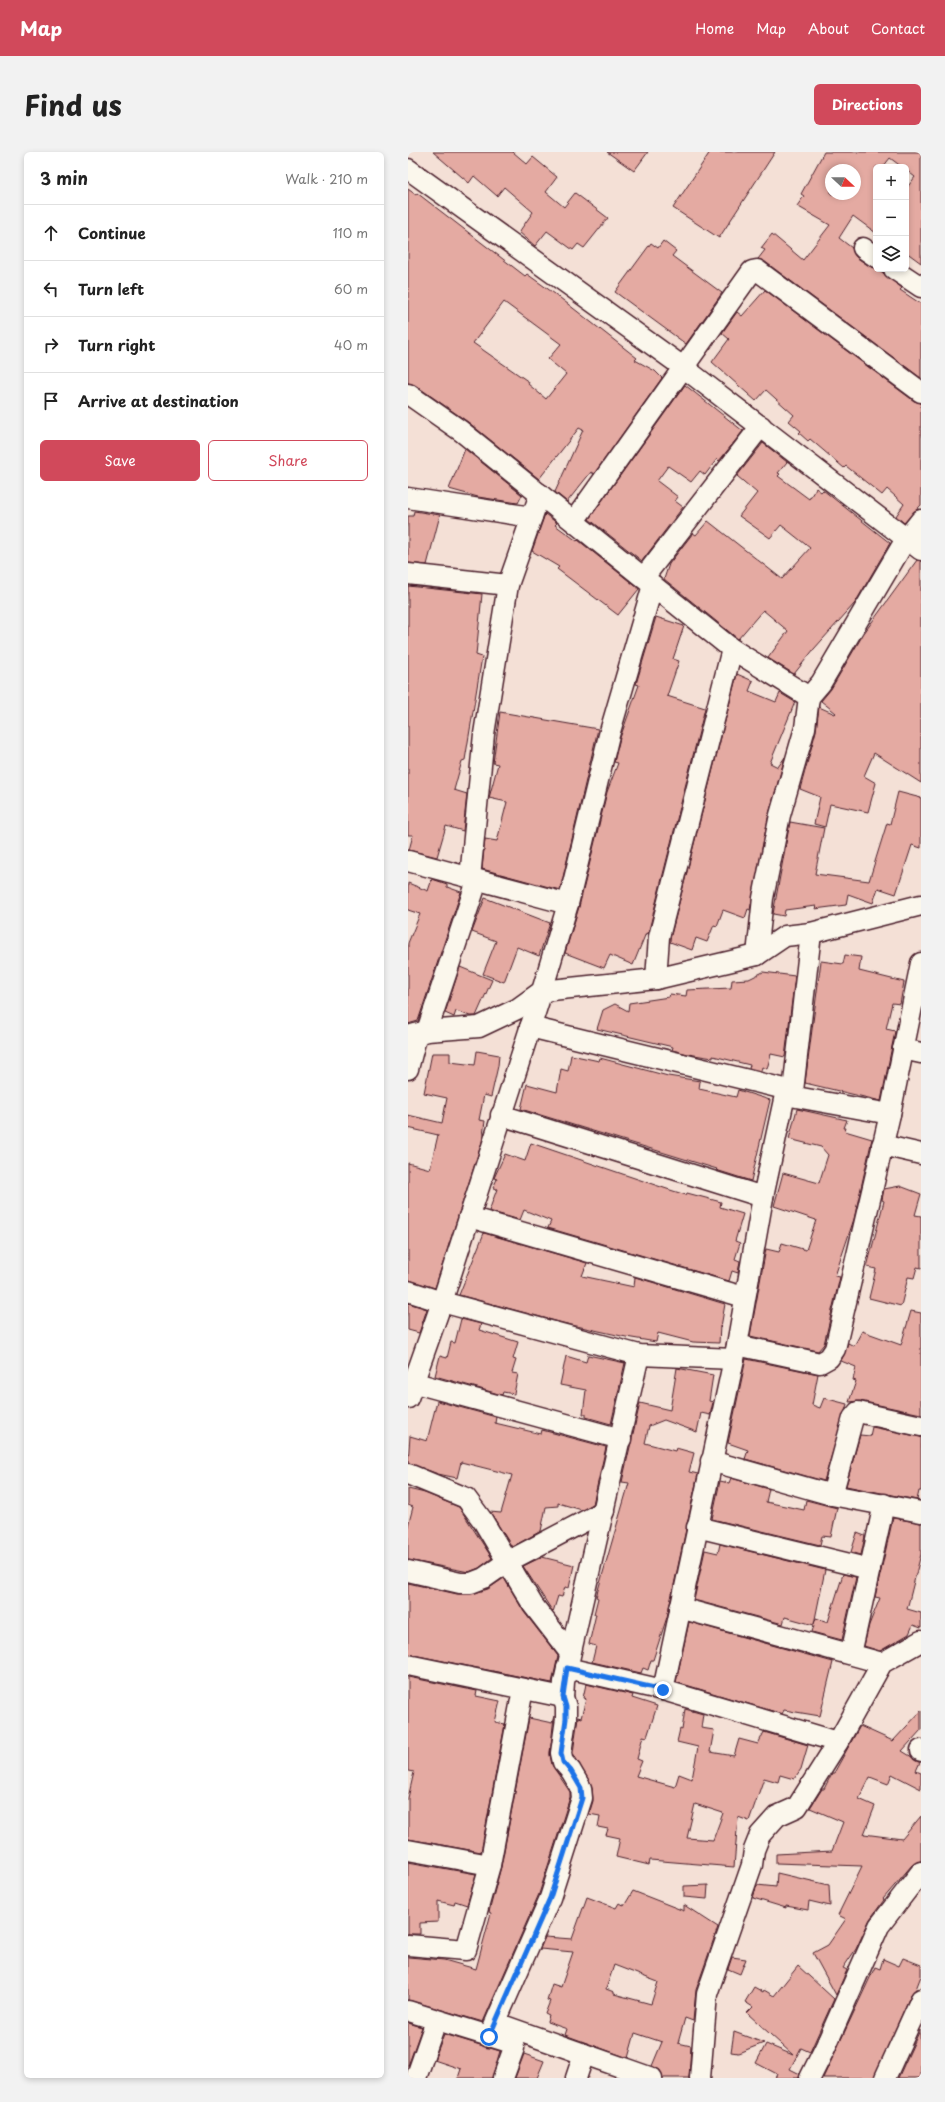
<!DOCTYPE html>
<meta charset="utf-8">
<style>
:root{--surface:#fff;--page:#f2f2f2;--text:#222;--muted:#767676;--line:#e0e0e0;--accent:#d1495b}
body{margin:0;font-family:"Playpen Sans",sans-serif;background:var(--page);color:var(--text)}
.controls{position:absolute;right:12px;top:12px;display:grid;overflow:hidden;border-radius:6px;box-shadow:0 2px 6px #0003}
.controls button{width:36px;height:36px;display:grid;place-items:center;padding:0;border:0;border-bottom:1px solid var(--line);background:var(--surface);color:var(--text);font:20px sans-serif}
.compass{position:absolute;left:417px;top:12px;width:36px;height:36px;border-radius:50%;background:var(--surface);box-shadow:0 2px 6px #0003;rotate:112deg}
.stop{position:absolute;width:12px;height:12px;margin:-9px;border:3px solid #1a73e8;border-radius:50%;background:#fff}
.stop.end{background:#1a73e8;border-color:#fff;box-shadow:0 1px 4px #0008}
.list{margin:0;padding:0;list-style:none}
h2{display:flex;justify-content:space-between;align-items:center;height:52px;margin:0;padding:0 16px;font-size:17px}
h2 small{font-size:13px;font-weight:400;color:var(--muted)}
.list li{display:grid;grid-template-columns:26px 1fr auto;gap:12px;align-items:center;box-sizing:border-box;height:56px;padding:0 16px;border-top:1px solid var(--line)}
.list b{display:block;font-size:15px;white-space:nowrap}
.list em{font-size:13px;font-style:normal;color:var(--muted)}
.actions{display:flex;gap:8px;padding:12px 16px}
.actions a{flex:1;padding:9px 0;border:1px solid var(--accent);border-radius:6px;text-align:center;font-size:14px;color:var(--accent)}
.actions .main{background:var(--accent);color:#fff}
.icon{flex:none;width:22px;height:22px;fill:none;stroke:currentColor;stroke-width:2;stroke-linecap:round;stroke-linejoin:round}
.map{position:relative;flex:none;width:513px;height:1926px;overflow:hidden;border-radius:6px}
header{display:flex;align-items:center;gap:24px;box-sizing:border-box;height:56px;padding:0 20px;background:var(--accent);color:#fff}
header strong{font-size:19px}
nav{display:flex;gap:22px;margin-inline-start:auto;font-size:14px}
.intro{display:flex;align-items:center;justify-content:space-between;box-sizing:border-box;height:96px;padding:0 24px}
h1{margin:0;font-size:28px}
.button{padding:10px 18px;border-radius:6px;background:var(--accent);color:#fff;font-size:14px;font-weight:700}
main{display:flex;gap:24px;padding:0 24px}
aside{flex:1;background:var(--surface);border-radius:6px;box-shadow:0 2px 6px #0003}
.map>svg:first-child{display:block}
.building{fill:#e4aaa2;stroke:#4a1f2b;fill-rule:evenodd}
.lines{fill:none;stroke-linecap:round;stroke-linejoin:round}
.minor-casing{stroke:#4a1f2b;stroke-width:23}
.minor{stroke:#fbf7ec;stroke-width:20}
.route{stroke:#1a73e8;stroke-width:5}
</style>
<header>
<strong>Map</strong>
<nav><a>Home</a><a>Map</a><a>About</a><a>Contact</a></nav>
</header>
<div class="intro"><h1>Find us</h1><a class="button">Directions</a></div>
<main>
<aside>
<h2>3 min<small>Walk · 210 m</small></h2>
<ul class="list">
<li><svg class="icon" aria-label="ahead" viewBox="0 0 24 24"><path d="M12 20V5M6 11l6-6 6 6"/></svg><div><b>Continue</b></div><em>110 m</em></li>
<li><svg class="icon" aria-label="left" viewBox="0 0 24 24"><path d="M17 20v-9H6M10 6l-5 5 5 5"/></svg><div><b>Turn left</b></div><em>60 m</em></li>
<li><svg class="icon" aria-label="right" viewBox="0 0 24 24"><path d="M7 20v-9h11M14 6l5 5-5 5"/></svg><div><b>Turn right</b></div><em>40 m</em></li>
<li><svg class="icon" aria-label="arrive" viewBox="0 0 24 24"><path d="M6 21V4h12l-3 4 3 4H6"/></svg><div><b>Arrive at destination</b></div></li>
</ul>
<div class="actions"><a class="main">Save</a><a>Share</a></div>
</aside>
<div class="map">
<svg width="513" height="1926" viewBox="0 0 513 1926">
<rect width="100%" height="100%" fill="#f4e0d6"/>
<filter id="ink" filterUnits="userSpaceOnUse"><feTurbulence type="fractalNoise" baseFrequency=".025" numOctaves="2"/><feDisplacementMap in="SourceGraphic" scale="8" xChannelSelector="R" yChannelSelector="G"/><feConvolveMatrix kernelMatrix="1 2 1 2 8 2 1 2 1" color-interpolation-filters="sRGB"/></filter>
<g filter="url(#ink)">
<g class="building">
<polygon points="25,0 105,0 119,12 125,5 149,25 138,40 156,55 167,41 200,66 176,96 170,92 165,98 139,79 127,94 111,80 125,60 96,35 89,44 66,24 61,31"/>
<polygon points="199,0 240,0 226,19"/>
<polygon points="302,0 367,0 311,86 265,56"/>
<path d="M416,0H513V111L498,100V37L507,25L498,18V15H494L482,6L475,15H468V81L445,64L431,86L444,96L448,105L461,114L470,117L494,136L492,138L513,152V226L356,109L350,107L357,98L353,96L364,82L395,108L422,73L389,54L396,44L393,42ZM423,18H447V42H423Z"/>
<path d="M0,37L8,43L9,41L117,124L119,122L147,142L229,206L227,208L247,219L254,226L186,322L183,320L159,350L147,340L175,278L171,276L131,327L60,270L7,233L0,231ZM96,150L153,192L140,207L158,222L138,247L120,232L121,230L65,191Z"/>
<polygon points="255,89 268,99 264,104 314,141 278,192 207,140 243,91 250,96"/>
<polygon points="357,138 506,249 513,251 513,353 496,371 488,364 496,352 479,337 474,343 438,314 436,316 402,287 400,289 391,281 393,279 381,269 386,263 358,238 348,249 304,210 321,187 314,181 329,160 334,164"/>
<polygon points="277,233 335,279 311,309 309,307 297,323 292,319 283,330 260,314 249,329 270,345 267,349 275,355 234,409 181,367"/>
<polygon points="355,291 379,310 370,321 372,322 370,324 401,347 408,336 413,340 415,338 482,391 447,451 406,497 386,522 360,506 380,479 355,458 330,487 256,427 261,412 285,381 288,383 300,369 374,427 402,396 373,373 362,386 331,364 349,341 329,324"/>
<polygon points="57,297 114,343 110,351 70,345 41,337"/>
<polygon points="6,359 32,363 19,413 0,411 0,364 5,364"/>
<polygon points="137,362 149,371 147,373 169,389 170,388 231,437 210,463 149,417 151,415 124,399"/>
<polygon points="509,408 513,409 513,631 466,601 456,624 468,631 460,660 422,652 417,675 406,672 412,645 392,637 408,579 411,555 427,562 428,561 413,549 423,537 456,481"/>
<polygon points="0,434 74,442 68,503 74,505 57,608 54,609 46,638 59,642 55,679 38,674 29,705 1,698 5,683 0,683"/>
<polygon points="248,465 276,474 265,507 271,509 259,544 297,556 240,782 238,781 225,813 202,803 196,816 157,801 171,755 199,640 210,611 206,610 212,586 231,533 228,532"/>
<polygon points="329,522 345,529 341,539 368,550 372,541 387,550 362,611 370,615 377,605 360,666 342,758 340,757 337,766 315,758 309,774 306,773 299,790 288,786 284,798 262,790 262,787"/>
<polygon points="92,560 190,577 152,738 74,717 77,687 89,689 99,650 81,646 90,612 85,611"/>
<polygon points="490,640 513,646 513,696 504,693 488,742 470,736 465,751 440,742 438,753 407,757 408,754 377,758 376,764 365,762 382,670 416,676 407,722 461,729 479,671 482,672"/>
<polygon points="24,727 39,732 39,735 53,740 10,869 0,872 0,791 12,762 0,758 0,731 20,739"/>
<polygon points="77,746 142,771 131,804 109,795 96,830 75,822 88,789 64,780"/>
<polygon points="437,803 453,805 451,819 496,830 492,852 484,851 478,877 487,879 473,949 397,931 413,809 435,812"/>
<polygon points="52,815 84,828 68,864 62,864 48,859 46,865 37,861"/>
<polygon points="355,820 387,824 377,905 363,902 359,917 354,915 353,919 341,916 342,913 305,904 305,906 280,902 264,898 265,895 189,877 195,858 207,852 220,859 221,851 261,845 262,842 278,844 279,838 323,836 324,828 341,827"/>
<polygon points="69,899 91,903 90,914 83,945 76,943 71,968 77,969 74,990 27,1136 0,1128 0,1011 22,1017 30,983 0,976 0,963 34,971 39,946 16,941 24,901 42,901 42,910 67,913"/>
<polygon points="163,903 191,909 192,906 260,924 292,929 291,937 328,945 330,938 362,948 343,1029 308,1018 309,1017 113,957 119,932 149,940 153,917 160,919"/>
<polygon points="389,957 439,968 436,976 438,976 437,979 464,987 446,1067 427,1124 432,1125 416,1192 410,1199 342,1184 358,1097 371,1100 374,1091 398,1098 408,1068 366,1054 375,1021 411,1031 420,1003 413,995 381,987"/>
<polygon points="123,991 259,1037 278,1043 279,1041 313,1050 312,1055 335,1062 327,1089 332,1091 327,1107 332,1109 330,1121 324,1119 321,1129 140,1076 143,1069 116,1058 112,1068 81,1059 89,1037 85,1036 89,1027 86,1026 97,1002 117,1009"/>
<polygon points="492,1034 513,1042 507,1063 513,1064 513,1116 509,1115 506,1126 500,1125 493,1154 461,1146 468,1117 459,1115 476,1049 474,1048 476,1037"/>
<polygon points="76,1081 179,1111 174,1124 226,1135 227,1125 317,1152 313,1175 312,1174 311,1191 285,1190 250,1181 248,1190 218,1185 155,1171 51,1143"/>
<polygon points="0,1151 19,1157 11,1181 0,1178"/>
<polygon points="503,1159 513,1161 513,1262 452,1249 441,1250 448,1229 445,1228 448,1215 433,1209 440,1191 446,1194 454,1179 493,1193"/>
<polygon points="53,1167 73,1172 71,1178 110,1190 105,1207 108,1208 104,1221 110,1222 106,1242 95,1240 94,1243 27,1224 32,1204 39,1206 43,1190 47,1191"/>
<polygon points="180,1203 217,1211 203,1272 178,1265 178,1262 175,1262 178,1238 152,1233 158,1204 178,1210"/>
<polygon points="338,1207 410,1222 404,1253 412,1256 416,1246 439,1252 416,1329 337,1307 340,1298 320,1291"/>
<polygon points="269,1216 305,1223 301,1249 305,1250 302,1263 293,1261 289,1280 256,1268 241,1274 237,1291 267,1299 268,1296 286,1301 281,1320 290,1322 259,1465 245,1508 243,1508 240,1518 235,1516 233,1521 184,1510 188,1494 181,1492 188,1462 186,1462 190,1446 188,1445 221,1331 214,1330 232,1251 262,1258"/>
<polygon points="29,1249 88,1265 87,1271 133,1282 134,1278 198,1295 185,1352 174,1358 150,1351 150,1354 138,1355 133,1379 104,1395 82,1360 93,1361 104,1323 53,1310 49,1326 30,1322 0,1311 2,1284 19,1289"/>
<polygon points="464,1275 513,1285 513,1339 511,1339 509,1348 438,1334 452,1283 462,1284"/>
<polygon points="323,1326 361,1337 358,1350 396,1358 398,1348 429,1356 423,1385 414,1384 412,1393 304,1367 312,1329 321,1331"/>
<polygon points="0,1337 17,1341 51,1355 84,1406 71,1416 61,1420 0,1408 0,1374 5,1355 0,1353"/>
<polygon points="485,1366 513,1371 513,1402 499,1457 513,1461 513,1476 505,1473 501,1482 472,1499 456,1494 461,1473 472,1446 467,1445"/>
<polygon points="449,1381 457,1384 453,1403 443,1400"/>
<polygon points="312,1392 417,1418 406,1472 408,1466 420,1470 435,1422 448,1425 434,1488 404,1480 406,1473 377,1465 375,1472 286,1448 297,1398 310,1401"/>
<polygon points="134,1405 166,1413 161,1436 157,1435 154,1445 150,1444 145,1460 115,1414"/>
<polygon points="96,1426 116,1460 150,1504 144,1531 0,1502 0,1431 49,1442 63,1442 80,1437"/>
<polygon points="281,1470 425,1510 412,1564 376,1558 374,1562 268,1530"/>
<polygon points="0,1525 69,1539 68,1544 92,1549 87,1570 97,1572 73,1700 0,1687 0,1646 6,1620 0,1619"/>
<path d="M178,1532L225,1543L224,1546L249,1554L239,1585L235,1584L229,1607L234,1609L228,1624L267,1635L271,1622L284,1627L290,1595L269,1590L272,1577L274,1578L277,1557L295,1562L293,1576L306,1578L302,1600L326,1604L331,1587L350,1592L356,1580L400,1593L393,1617L386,1627L372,1623L370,1630L356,1626L341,1669L330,1665L326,1715L242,1708L241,1713L208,1705L212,1686L198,1683L200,1677L190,1675L192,1664L181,1662L185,1649L184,1635L165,1601L170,1565L173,1566L178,1547L175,1546ZM287,1652L315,1661L305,1688L279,1686Z"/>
<polygon points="513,1559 513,1578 494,1599 512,1610 508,1619 513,1621 513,1637 484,1622 480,1632 462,1625 451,1647 467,1654 456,1682 494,1687 513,1664 513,1709 504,1713 475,1747 476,1748 462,1767 448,1797 435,1816 439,1818 428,1843 405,1801 420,1793 438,1767 430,1763 454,1714 368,1711 368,1702 424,1699 435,1670 402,1656 414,1637 416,1637 424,1621 426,1621 452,1574 485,1589"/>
<polygon points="146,1564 142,1603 144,1613 162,1640 162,1645 131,1742 75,1870 0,1848 0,1805 36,1808 68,1817 83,1761 81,1760 93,1715 121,1566 144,1571"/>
<polygon points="0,1710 68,1722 59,1753 47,1749 46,1753 30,1749 30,1770 12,1771 12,1782 0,1782"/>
<polygon points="369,1721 421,1733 422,1754 401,1749 400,1758 378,1754 378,1756 345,1746 349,1733 368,1735"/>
<polygon points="300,1733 299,1747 276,1745 276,1734"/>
<path d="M225,1739L276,1759V1753L310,1775L288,1838L285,1869L277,1866L270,1891L283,1894L281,1926H255L252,1918L244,1914L254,1890L227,1881L220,1906L157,1883L159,1877L139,1870L141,1864L137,1862L142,1849L139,1848L144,1832L153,1835L165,1800L132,1797L137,1785L164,1787L179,1745L208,1756L211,1751L216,1754ZM206,1813L250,1830L243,1852L206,1842V1840L198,1837Z"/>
<polygon points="324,1805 338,1807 332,1822 320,1817"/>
<polygon points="495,1806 513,1813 513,1824 508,1837 503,1842 466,1926 415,1926 467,1815 472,1817 475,1807 491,1814"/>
<polygon points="390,1814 426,1847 402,1900 393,1896 382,1917 392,1922 391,1926 367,1926 369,1922 348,1911 358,1892 385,1903 339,1861 345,1855 337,1850 346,1835 355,1840 356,1838 366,1844"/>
<polygon points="0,1871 14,1875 0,1914"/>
<polygon points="512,1878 513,1926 490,1926"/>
<polygon points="326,1880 356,1891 330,1901 323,1900"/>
<polygon points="36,1882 92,1899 84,1926 50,1926 53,1917 26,1908"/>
<polygon points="116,1902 136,1909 129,1926 107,1926"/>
</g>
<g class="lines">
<defs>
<g id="minor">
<polyline points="0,17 275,215 513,398"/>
<polyline points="455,96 468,105"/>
<polyline points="486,117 513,135"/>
<polyline points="0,242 53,279 324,497 401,545 413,531 498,387 513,368"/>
<polyline points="0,346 124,365"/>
<polyline points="166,369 344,119 349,118 513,240"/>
<polyline points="0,422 100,433"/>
<polyline points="236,425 353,274"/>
<polyline points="0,709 160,752"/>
<polyline points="62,726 76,582 100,433 132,342"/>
<polyline points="349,803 355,746 372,663 397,576 401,545"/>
<polyline points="248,827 251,785 324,497"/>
<polyline points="122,875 385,939"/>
<polyline points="19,879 69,729"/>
<polyline points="0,884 19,879 71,875 109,857 134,839 248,827 349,803 377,784 403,781 513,753"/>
<polyline points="495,897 513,901"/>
<polyline points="0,917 9,882"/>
<polyline points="377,943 482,962"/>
<polyline points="93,963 355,1045"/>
<polyline points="474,993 513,1002"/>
<polyline points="61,1065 336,1145"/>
<polyline points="0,1139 34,1150 231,1203 326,1207"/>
<polyline points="329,1193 412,1211 421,1206 427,1197 482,962 513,811"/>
<polyline points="0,1229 213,1287"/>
<polyline points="0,1246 34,1150 134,839 160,752 201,583 245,433"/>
<polyline points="303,1309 424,1343 513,1360"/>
<polyline points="0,1322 58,1346 75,1369 125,1453 162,1501"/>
<polyline points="424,1343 445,1266 450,1260 513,1274"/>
<polyline points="289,1375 462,1417"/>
<polyline points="0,1419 52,1431 63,1431 76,1426 99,1410 196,1359"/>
<polyline points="272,1456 474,1511"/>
<polyline points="443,1502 476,1352"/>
<polyline points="0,1513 155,1545"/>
<polyline points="159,1516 255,1538 430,1590"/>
<polyline points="255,1538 329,1193 355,1045 377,943 385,939 403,781"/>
<polyline points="513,1598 513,1599"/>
<polyline points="0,1698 82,1713"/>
<polyline points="0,1793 58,1798 82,1713 115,1537"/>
<polyline points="0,1859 104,1891 106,1896 95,1926"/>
<polyline points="88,1871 244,1926"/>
<polyline points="81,1885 142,1746 174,1646 173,1636 163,1619 155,1610 153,1601 158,1567 158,1555 155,1545 156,1530 231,1203"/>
<polyline points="8,1926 28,1869"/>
<polyline points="168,1926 176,1902"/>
<polyline points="292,1926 299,1842 344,1713 346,1698 352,1683 369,1664 389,1655 430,1590 474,1511 513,1489"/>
<polyline points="402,1926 417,1896 471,1774 513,1720"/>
<polyline points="477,1926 513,1847"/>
</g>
</defs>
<use href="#minor" class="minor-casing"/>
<use href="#minor" class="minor"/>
</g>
</g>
<g class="lines" filter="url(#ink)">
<polyline class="route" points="81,1885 142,1746 174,1646 173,1636 163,1619 155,1610 153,1601 158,1567 158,1555 155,1545 159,1516 255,1538"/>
</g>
</svg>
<div class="controls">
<button>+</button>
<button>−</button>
<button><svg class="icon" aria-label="layers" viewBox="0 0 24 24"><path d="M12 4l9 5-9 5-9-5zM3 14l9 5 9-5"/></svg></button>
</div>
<svg class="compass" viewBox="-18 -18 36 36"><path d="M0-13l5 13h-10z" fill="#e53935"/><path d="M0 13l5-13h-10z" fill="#767676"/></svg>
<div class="stop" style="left:81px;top:1885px"></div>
<div class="stop end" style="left:255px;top:1538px"></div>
</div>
</main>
